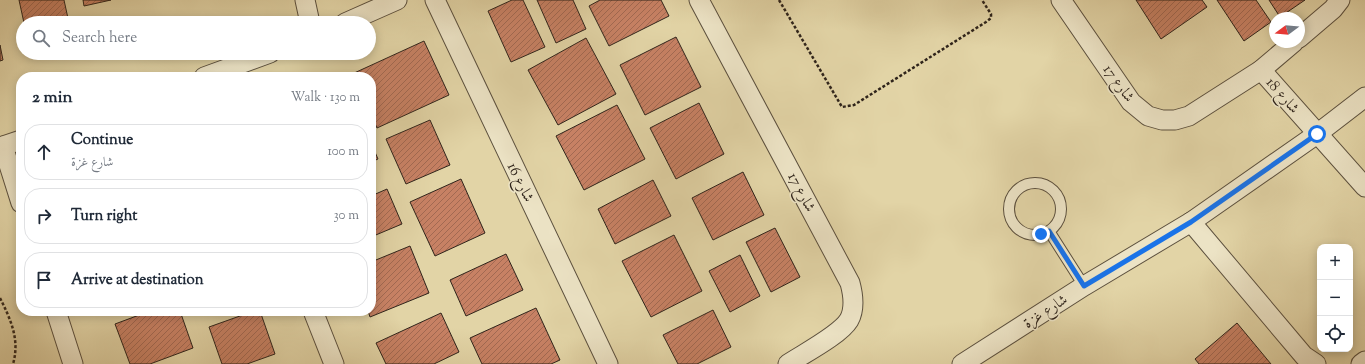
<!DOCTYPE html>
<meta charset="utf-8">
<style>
:root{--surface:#fff;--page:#f2f2f3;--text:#1f2937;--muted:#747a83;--line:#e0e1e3}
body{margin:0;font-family:"Sorts Mill Goudy",Amiri,serif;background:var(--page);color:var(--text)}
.controls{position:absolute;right:12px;bottom:12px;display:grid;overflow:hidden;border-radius:8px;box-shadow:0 2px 10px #0003}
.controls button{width:36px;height:36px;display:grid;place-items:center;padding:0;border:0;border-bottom:1px solid var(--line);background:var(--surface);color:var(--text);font:20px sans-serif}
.compass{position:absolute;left:1269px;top:12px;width:36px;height:36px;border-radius:50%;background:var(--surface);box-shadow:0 2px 10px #0003;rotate:254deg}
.stop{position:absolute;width:12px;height:12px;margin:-9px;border:3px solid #1a73e8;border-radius:50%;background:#fff}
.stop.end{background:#1a73e8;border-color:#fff;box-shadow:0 1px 4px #0008}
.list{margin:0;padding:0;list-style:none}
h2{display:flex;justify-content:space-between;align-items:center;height:52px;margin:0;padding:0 16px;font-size:17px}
h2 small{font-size:13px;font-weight:400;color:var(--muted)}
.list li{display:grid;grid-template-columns:26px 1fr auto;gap:12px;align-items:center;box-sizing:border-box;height:56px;margin:0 8px 8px;padding:0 8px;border:1px solid var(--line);border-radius:16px}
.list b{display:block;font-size:15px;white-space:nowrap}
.list p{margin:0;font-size:13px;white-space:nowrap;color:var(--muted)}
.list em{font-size:13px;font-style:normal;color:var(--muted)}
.icon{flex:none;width:22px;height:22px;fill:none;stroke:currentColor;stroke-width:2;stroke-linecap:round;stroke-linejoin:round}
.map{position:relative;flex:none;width:1365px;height:364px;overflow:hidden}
.search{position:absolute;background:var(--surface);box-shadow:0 2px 10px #0003;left:16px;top:16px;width:360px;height:44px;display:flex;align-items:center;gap:10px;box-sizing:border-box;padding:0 14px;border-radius:22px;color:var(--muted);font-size:15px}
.panel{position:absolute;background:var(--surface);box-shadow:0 2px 10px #0003;left:16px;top:72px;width:360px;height:244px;border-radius:16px}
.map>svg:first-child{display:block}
.building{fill:url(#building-hatch);stroke:#2f241b}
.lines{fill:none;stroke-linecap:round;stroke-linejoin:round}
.lane-casing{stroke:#5c503e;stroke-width:12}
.street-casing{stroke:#5c503e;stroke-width:21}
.path{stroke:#2f241b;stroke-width:2.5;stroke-dasharray:3 2;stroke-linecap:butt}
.lane{stroke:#ece3c5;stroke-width:10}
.street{stroke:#ece3c5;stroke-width:19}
.route{stroke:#1a73e8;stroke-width:5}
.labels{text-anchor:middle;stroke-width:3;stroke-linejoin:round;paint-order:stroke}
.street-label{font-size:15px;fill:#2f241b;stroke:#ece3c5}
</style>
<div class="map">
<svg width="1365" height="364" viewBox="0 0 1365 364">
<defs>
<pattern id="building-hatch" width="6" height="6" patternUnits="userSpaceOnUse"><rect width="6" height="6" fill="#c78164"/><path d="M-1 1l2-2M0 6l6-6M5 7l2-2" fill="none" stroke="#a26952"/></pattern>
</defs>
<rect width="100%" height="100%" fill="#e2d4a6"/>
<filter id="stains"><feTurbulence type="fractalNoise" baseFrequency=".005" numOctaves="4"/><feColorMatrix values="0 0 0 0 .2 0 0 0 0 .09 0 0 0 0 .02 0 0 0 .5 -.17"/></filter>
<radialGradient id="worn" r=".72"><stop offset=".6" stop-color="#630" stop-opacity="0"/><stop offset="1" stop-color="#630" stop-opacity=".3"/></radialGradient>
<g class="building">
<polygon points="19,0 64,0 69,23 24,23"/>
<polygon points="83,0 111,0 84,6"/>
<polygon points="512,0 523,0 545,47 511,62 488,11"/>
<polygon points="537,0 573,0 586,29 556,43"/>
<polygon points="600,0 661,0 669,16 609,46 589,6"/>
<polygon points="1136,0 1202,0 1207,7 1161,39"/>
<polygon points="1217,0 1256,0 1271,22 1244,41"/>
<polygon points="1269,0 1305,0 1280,17"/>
<polygon points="676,37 701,87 645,115 620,65"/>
<polygon points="586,38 616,94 558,125 528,70"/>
<polygon points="424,41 449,95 377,128 371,114 371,77 354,77 352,74"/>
<polygon points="0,45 3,60 0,61"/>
<polygon points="699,103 724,154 676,179 650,128"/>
<polygon points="617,105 645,159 584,190 556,136"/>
<polygon points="430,120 450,165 406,184 386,139"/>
<polygon points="371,143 378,159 371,162"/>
<polygon points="743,172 764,215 713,240 692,198"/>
<polygon points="461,179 485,233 435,256 410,202"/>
<polygon points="653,180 671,216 615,244 598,209"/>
<polygon points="387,189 402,224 371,237 371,196"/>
<polygon points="775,228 800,277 771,292 746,242"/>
<polygon points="674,235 702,291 651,317 622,261"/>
<polygon points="410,246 429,293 370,317 368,311 371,311 371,262"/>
<polygon points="506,254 523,290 466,316 450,280"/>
<polygon points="740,255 760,296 730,312 709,271"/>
<polygon points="536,308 560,360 551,364 482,364 470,338"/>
<polygon points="713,310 731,347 697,364 678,364 663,335"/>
<polygon points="150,311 180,311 193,348 150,364 130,364 115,324"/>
<polygon points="254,311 260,311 275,354 247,364 222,364 209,327"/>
<polygon points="441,313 459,352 434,364 386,364 376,343"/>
<polygon points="1237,323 1271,364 1199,364 1195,359"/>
</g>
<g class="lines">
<defs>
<g id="lane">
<circle cx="1035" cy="209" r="26"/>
<polyline points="1049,231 1084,286"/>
</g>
<g id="street">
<polyline points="305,0 310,23"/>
<polyline points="435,0 608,364"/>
<path d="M699,0L850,283C853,294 855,309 849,320C840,335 803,354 788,364"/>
<polyline points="1061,0 1131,102 1148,116 1162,120 1175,120 1189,116 1261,70 1294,42"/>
<polyline points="345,23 397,0"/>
<polyline points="1299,38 1333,9 1340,0"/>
<polyline points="1261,70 1365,187"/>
<polyline points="204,77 270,53"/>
<polyline points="3,146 21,203"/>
<polyline points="0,147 21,140"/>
<polyline points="1191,222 1304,356 1316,364"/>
<polyline points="56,311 73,364"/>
<polyline points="313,311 334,364"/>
<polyline points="962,364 1084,286 1191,222 1317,134 1365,97"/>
<polyline points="1361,364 1365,361"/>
</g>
</defs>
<use href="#lane" class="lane-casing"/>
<use href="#street" class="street-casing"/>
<g class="path">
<polyline points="779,0 842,107 854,105 986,22 991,18 991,14 982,0"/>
<path d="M0,298C11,320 20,340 13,364"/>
</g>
<use href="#lane" class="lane"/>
<use href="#street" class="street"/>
</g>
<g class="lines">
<polyline class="route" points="1041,234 1049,231 1084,286 1191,222 1317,134"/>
</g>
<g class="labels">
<g class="street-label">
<text transform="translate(1119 83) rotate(54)" y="5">شارع 17</text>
<text transform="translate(1283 95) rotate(49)" y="5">شارع 18</text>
<text transform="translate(521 182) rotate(64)" y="5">شارع 16</text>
<text transform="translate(802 192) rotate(62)" y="5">شارع 17</text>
<text transform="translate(1045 311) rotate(-33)" y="5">شارع غزة</text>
</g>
</g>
<rect width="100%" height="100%" filter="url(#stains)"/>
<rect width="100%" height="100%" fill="url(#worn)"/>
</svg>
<div class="controls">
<button>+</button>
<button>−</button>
<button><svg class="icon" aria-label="locate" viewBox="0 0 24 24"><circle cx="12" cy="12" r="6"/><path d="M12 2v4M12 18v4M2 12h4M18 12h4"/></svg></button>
</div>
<svg class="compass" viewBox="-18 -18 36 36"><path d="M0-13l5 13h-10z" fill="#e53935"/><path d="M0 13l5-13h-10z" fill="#747a83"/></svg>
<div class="stop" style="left:1317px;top:134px"></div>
<div class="stop end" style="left:1041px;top:234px"></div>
<div class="search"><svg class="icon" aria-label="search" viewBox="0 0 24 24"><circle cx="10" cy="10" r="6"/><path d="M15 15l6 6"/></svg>Search here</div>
<section class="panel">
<h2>2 min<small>Walk · 130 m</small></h2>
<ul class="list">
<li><svg class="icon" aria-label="ahead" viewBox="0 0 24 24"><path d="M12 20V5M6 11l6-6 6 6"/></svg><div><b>Continue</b><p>شارع غزة</p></div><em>100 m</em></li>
<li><svg class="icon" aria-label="right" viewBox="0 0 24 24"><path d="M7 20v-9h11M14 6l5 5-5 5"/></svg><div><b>Turn right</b></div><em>30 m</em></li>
<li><svg class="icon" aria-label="arrive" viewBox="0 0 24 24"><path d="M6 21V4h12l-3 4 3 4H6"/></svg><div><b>Arrive at destination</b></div></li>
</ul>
</section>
</div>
